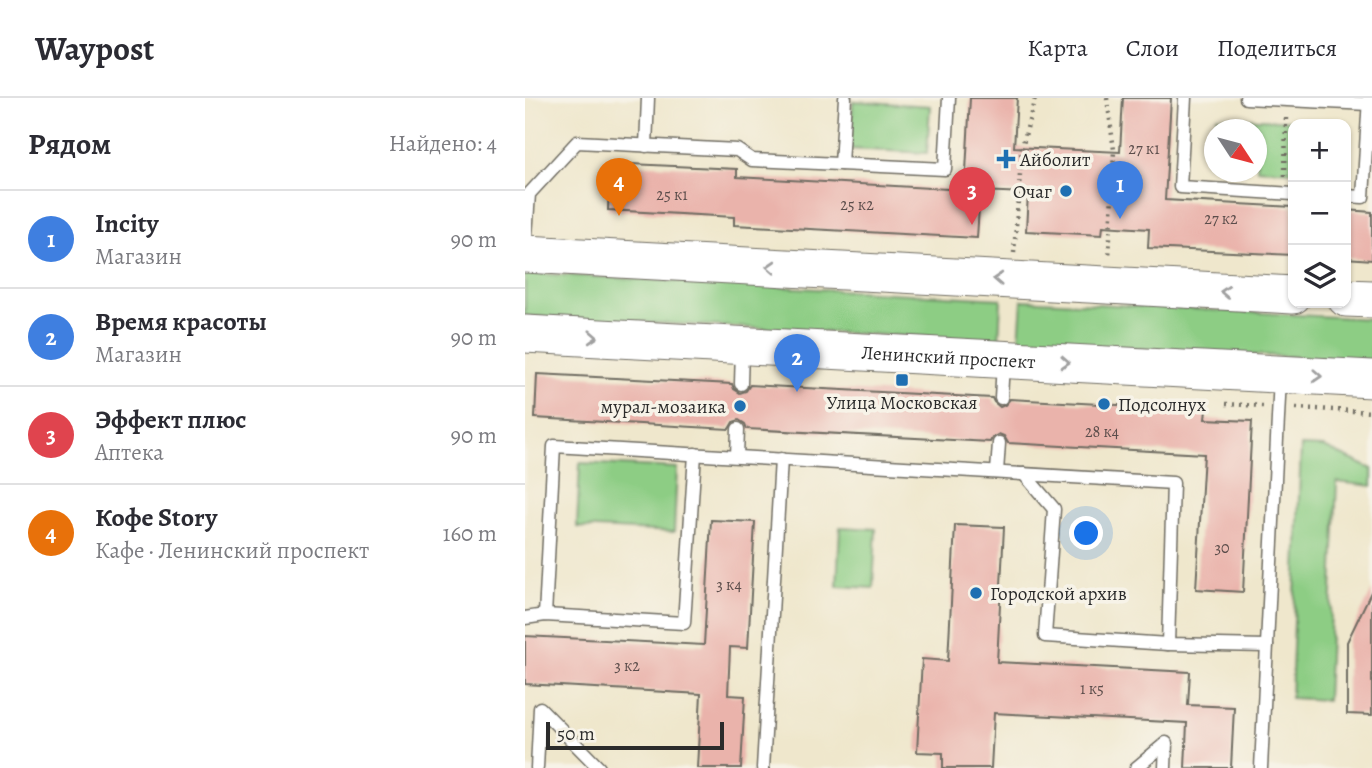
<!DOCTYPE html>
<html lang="ru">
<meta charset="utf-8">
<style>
:root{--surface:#fff;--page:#f2f2f3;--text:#2b2b33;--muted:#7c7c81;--line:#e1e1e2;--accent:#1f6fb2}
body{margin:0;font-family:Alegreya,serif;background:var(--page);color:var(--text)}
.controls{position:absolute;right:21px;top:21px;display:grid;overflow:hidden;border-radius:14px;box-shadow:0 2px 5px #0004}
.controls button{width:63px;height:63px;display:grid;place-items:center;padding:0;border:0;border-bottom:2px solid var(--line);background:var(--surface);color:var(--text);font:35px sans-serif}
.compass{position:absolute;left:679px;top:21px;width:63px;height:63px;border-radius:50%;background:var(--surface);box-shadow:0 2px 5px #0004;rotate:126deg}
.scale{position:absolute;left:21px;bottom:18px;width:178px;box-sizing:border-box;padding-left:7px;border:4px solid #2b2b2b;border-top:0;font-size:19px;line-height:24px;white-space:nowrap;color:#2b2b2b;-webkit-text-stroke:5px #f7f3e8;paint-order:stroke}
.you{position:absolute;left:562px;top:436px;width:24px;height:24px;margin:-18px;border:5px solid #fff;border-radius:50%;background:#1a73e8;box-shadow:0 0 0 10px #1a73e833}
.badge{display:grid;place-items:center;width:46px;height:46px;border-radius:50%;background:var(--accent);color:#fff;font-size:23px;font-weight:700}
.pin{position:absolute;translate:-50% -58px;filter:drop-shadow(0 2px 4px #0008)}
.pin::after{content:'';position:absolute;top:37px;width:24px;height:21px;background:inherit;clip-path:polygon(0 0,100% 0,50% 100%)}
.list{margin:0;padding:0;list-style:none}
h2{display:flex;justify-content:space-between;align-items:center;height:91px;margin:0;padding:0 28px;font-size:30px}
h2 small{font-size:23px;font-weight:400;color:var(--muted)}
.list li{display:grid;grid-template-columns:46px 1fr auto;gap:21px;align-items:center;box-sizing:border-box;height:98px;padding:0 28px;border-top:2px solid var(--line)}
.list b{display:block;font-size:26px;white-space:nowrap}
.list p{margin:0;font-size:23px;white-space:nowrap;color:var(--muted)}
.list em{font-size:23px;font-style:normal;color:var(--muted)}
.icon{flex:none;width:38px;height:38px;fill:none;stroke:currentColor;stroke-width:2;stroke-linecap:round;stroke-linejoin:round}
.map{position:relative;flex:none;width:847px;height:670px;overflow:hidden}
header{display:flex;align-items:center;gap:42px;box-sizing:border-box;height:98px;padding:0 35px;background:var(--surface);border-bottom:2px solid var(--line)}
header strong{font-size:33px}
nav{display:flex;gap:38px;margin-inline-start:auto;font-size:24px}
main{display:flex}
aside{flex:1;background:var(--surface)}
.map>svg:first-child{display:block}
.green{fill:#8dcd84;stroke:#5c7c58;stroke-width:2}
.building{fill:#eab3ab}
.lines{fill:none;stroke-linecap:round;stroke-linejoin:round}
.lane-casing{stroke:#706d63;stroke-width:15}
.secondary-casing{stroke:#706d63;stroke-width:39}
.path{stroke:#706d63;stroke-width:4.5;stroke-dasharray:2 5;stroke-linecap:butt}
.lane{stroke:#fff;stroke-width:12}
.secondary{stroke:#fff;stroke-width:37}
.oneway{stroke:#a0a0a0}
.poi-dot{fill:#1f6fb2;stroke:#f7f3e8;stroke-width:2.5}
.labels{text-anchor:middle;stroke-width:7;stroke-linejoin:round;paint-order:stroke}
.number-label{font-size:16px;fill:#5b4d4b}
.poi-label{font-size:19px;fill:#2b2b2b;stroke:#f7f3e8;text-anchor:start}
.street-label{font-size:19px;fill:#2b2b2b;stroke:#f7f3e8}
</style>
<header>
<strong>Waypost</strong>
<nav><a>Карта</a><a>Слои</a><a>Поделиться</a></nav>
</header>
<main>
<aside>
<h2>Рядом<small>Найдено: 4</small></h2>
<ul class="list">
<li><span class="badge" style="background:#3f7fe0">1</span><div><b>Incity</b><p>Магазин</p></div><em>90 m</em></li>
<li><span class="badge" style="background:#3f7fe0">2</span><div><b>Время красоты</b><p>Магазин</p></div><em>90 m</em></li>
<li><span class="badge" style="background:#e0444e">3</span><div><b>Эффект плюс</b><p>Аптека</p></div><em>90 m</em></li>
<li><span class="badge" style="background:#e8710a">4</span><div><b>Кофе Story</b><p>Кафе · Ленинский проспект</p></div><em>160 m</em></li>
</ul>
</aside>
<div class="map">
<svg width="847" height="670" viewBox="0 0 847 670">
<rect width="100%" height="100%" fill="#f7f3e8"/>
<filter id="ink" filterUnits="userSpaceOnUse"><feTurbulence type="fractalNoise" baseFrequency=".0143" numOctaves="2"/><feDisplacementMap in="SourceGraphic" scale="14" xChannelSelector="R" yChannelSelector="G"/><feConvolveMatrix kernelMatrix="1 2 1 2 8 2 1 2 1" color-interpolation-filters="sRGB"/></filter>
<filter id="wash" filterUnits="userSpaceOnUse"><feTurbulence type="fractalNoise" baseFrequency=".00686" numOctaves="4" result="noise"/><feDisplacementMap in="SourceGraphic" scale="28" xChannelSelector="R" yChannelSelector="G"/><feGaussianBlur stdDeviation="1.57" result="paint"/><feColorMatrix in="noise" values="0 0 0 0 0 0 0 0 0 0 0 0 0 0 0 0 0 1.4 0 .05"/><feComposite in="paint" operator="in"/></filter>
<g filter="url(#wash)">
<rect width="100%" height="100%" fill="#efe7cc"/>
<g class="green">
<polygon points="328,3 405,8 402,55 325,51"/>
<polygon points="692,19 816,25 768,26 768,73 732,71 732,32 691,31"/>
<polygon points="0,175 476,201 474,243 0,218"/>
<polygon points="497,202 847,221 847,263 494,244"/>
<polygon points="776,348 799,349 847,371 847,388 812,384 802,602 766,600"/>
<polygon points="55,365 152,370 149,434 52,429"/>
<polygon points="315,429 351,431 348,490 312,488"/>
</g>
<g id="blocks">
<g class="building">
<polygon points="445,0 492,0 489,49 595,54 598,0 646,0 640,102 768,109 768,157 623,150 624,131 578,128 577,137 501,133 503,95 455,93 452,140 209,127 209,119 83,112 85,65 212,71 212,79 440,92"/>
<polygon points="821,112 847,114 847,162 821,160"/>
<polygon points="12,276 207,286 209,291 215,295 221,293 225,287 467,300 469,304 475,309 480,307 485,301 681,312 680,321 727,323 718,494 671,491 679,356 483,345 479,338 474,336 467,340 465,344 222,331 220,326 214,322 208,324 204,331 10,320"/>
<polygon points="186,422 230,424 223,550 205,549 203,597 220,598 216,670 172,670 176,596 0,586 0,538 179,547"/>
<polygon points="430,427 479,429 472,564 665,574 663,607 709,609 706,670 660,670 662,625 469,615 466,670 418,670 418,655 392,654 397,561 423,563"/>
<polygon points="847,492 847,617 822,616 822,544"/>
</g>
</g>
</g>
<g filter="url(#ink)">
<use href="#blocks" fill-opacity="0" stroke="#706d63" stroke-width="2"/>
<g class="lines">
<defs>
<g id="lane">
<polyline points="660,0 655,89 768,96"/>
<polyline points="721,0 843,6"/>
<polyline points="121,48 123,0"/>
<polyline points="316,66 320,0"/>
<polyline points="821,98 838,99 844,0"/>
<polyline points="0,152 4,96 52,44 212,52 227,62 420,71 424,0"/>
<polyline points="216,286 217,251"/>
<polyline points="476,300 478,265"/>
<polyline points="212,358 213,331"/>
<polyline points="472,374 474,345"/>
<polyline points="499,376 529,411 520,538 643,546 742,548"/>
<polyline points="20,517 29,348 648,385 643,546"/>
<polyline points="0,520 20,517 159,525 170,356"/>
<polyline points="12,670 15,610 74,670"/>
<polyline points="238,670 256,361"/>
<polyline points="611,670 641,645 640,670"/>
<polyline points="736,670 755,279"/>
</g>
<g id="secondary">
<polyline points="0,156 768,197"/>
<polyline points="821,200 847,201"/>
<path id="s1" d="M0,236L847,281"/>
</g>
</defs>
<use href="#lane" class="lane-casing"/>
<use href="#secondary" class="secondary-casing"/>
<g class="path">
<polyline points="582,0 589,52 584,160"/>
<polyline points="760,78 761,17"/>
<polyline points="489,155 497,49 510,0"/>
<polyline points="701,306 738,308"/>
<polyline points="771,310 847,314"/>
</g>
<use href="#lane" class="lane"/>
<use href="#secondary" class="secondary"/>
</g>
<defs><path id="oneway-chevron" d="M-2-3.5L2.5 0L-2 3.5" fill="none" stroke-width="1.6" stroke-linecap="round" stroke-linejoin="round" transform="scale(1.75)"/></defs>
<g class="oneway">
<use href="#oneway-chevron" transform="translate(246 169) rotate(-177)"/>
<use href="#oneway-chevron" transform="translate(473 181) rotate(-177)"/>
<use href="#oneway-chevron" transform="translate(700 194) rotate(-177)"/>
<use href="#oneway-chevron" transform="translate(68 239) rotate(3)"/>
<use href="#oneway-chevron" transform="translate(540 264) rotate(3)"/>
<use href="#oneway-chevron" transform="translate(792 278) rotate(3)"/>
</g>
</g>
<g class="poi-dot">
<path d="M477.5 50.5h7v7h7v7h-7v7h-7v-7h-7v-7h7z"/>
<circle cx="541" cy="93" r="7"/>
<rect x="370" y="275" width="14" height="14" rx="3.5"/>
<circle cx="579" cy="306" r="7"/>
<circle cx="215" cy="308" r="7"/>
<circle cx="451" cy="495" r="7"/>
</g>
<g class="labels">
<g class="number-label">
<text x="619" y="56">27 к1</text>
<text x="147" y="102">25 к1</text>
<text x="332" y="112">25 к2</text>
<text x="696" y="126">27 к2</text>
<text x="577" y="339">28 к4</text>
<text x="697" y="455">30</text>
<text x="204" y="492">3 к4</text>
<text x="102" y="573">3 к2</text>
<text x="567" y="596">1 к5</text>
</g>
<g class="poi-label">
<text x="495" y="68">Айболит</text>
<text x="527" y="100" text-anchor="end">Очаг</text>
<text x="377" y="311" text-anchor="middle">Улица Московская</text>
<text x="593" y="313">Подсолнух</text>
<text x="201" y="315" text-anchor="end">мурал-мозаика</text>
<text x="465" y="502">Городской архив</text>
</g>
<g class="street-label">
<text dy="7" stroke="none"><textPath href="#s1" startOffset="424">Ленинский проспект</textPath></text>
</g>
</g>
</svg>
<div class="controls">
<button>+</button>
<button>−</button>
<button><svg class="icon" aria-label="layers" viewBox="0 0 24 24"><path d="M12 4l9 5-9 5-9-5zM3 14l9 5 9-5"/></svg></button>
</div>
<svg class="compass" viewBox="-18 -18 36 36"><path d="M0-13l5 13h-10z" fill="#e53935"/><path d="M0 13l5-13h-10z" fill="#7c7c81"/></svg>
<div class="scale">50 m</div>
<div class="you"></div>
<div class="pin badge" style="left:595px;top:121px;background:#3f7fe0">1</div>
<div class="pin badge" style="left:272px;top:294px;background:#3f7fe0">2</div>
<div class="pin badge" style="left:447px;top:127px;background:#e0444e">3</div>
<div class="pin badge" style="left:94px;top:118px;background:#e8710a">4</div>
</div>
</main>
